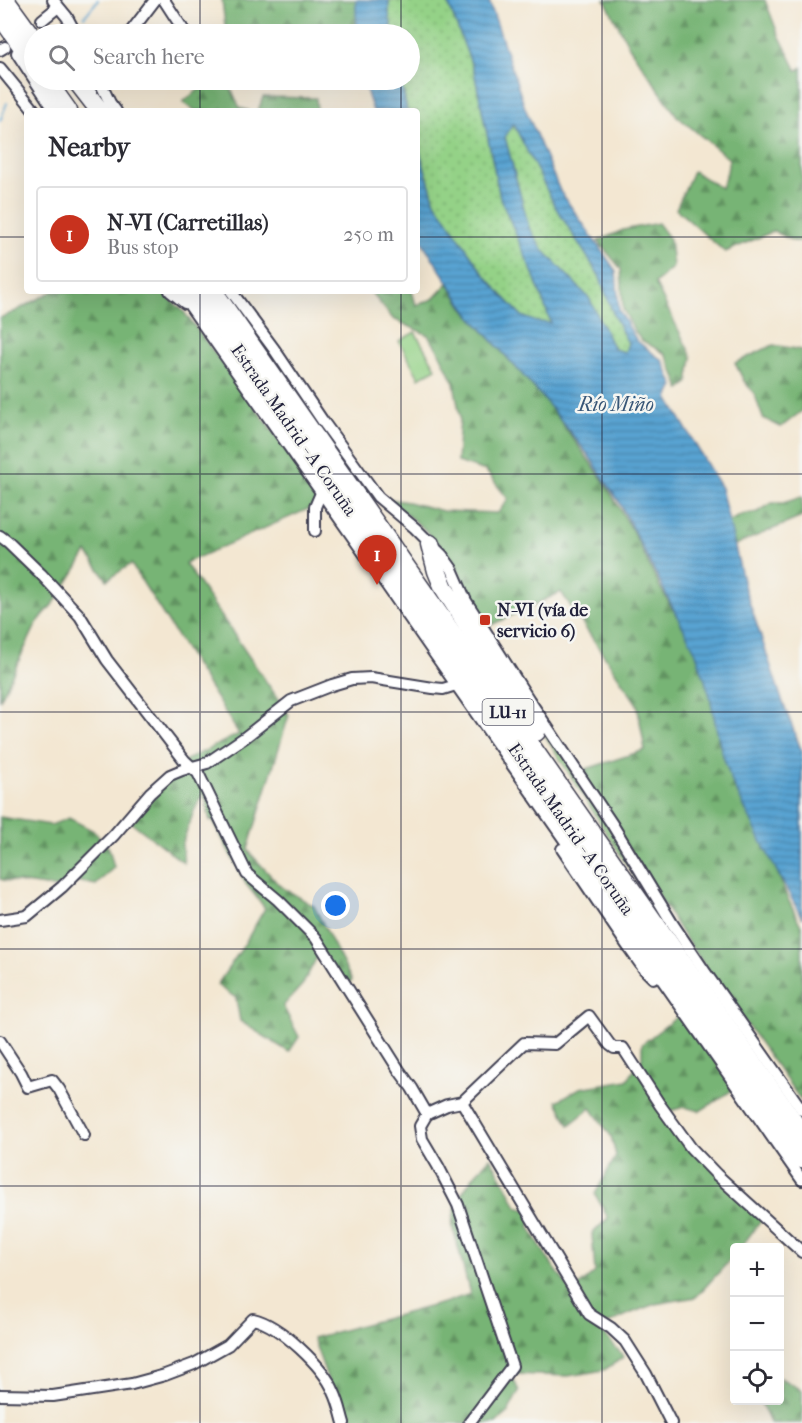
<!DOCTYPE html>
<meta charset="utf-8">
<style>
:root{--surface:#fff;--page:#f7f7f7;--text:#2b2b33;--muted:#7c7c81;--line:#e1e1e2;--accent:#c8321e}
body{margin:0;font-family:"IM FELL French Canon",serif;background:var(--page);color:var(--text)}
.controls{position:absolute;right:18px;bottom:18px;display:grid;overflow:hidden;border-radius:6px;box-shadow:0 6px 24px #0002}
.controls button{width:54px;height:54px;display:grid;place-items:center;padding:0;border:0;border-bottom:2px solid var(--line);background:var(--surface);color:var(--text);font:30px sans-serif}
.you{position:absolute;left:336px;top:906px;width:21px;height:21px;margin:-15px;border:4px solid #fff;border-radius:50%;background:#1a73e8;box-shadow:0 0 0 9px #1a73e833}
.badge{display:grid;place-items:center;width:39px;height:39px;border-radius:50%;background:var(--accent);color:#fff;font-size:20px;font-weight:700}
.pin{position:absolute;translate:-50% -50px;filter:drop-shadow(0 2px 3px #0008)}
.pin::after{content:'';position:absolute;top:32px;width:21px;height:18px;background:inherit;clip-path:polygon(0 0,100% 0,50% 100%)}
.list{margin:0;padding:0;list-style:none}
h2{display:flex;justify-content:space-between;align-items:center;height:78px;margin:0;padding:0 24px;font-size:26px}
h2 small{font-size:20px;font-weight:400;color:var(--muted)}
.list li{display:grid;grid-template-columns:39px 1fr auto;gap:18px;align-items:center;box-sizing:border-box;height:96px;margin:0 12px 12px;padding:0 12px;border:2px solid var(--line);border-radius:6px}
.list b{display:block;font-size:22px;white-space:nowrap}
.list p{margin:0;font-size:20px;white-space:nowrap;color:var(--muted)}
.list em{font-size:20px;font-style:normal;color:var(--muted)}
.icon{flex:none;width:33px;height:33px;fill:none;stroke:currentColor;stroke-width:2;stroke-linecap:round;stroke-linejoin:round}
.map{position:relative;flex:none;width:802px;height:1423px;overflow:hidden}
.search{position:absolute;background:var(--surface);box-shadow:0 6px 24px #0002;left:24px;top:24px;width:396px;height:66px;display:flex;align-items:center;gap:15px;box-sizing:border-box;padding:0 21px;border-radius:33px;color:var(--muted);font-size:22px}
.panel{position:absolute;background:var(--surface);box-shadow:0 6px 24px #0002;left:24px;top:108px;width:396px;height:186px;border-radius:6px}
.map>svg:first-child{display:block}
.grass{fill:url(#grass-dots);stroke:#5b7a61;stroke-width:1.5}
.forest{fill:url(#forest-firs);stroke:#4c6b58;stroke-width:1.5}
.park{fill:#94d287;stroke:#5b7a61;stroke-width:1.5}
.water{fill:url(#water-rules);stroke:#3e6286;stroke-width:1.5;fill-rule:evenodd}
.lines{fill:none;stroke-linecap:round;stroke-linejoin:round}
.stream{stroke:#59a3d1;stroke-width:2}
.minor-casing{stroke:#414052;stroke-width:14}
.trunk-casing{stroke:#414052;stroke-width:21}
.minor{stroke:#fff;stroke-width:10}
.trunk{stroke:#fff;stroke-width:18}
.grid{fill:none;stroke:#22223b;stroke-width:1.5;stroke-opacity:0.55}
.poi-dot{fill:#c8321e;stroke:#f6f6f2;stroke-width:2}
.labels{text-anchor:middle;stroke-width:5;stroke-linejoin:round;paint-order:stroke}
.shield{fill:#f6f6f2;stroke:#626272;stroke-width:1.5}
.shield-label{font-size:16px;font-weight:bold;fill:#22223b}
.street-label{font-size:18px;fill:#22223b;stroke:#f6f6f2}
.poi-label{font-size:18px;font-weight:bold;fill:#22223b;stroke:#f6f6f2;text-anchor:start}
.water-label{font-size:20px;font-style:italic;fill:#385677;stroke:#f6f6f2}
</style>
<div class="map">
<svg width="802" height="1423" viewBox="0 0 802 1423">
<defs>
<pattern id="grass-dots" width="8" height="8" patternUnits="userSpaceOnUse" patternTransform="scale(1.5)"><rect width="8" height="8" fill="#94d287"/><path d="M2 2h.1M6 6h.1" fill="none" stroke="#7fb475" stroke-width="1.8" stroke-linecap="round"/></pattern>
<pattern id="forest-firs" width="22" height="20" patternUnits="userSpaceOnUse" patternTransform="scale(1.5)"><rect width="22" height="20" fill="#77b474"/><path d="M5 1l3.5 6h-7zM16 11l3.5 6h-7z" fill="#619260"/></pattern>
<pattern id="water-rules" width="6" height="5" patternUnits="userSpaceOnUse" patternTransform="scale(1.5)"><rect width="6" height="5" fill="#59a3d1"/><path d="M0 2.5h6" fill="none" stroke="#4984ab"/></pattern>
</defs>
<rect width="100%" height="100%" fill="#f6f6f2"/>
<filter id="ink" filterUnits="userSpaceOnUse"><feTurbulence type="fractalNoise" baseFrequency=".0167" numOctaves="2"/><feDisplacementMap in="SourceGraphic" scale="12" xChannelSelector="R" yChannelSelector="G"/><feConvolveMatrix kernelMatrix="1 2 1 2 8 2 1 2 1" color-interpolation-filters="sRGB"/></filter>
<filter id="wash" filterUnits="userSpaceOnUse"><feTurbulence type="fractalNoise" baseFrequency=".008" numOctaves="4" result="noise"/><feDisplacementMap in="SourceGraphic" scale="24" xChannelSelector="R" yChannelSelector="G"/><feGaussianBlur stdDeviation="1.35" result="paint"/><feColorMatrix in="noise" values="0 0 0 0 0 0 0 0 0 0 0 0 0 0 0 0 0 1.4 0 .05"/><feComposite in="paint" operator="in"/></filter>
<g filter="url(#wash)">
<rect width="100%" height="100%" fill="#f3e7d2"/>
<g class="grass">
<polygon points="389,0 447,0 474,71 500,197 534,276 551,323 536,322 522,316 501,294 483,273 435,202 417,143 417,111 407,111 401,80 410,80 410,34 393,34 389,14"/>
<polygon points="513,123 556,208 599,275 614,316 628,343 625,353 614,349 589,298 543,250 529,228 505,137"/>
<polygon points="441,562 589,796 681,944 671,935 519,694 450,591"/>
</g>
<g class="forest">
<polygon points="222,0 360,0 360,34 226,34"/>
<polygon points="605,0 765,0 777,31 797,71 802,67 802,241 793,241 774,231 725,252 676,209 693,171 721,188 727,172 729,159 677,116 630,48"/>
<polygon points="211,80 230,87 240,108 250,111 196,111 183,102"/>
<polygon points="263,97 316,98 317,111 258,111"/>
<polygon points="658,223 670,239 673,267 655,283 692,357 688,383 680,389 676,378 667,357 664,353 641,340 635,332 623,309 621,269 598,241 623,230"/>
<polygon points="448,283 465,310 549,405 603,480 631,528 660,587 699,654 727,740 787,897 802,928 802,1102 683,935 580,771 645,750 637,704 561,592 489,626 475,607 457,567 449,555 423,528 388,499 408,502 443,511 498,513 508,499 486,471 457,462 460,417 454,383 438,350 428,335 393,319 370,291 412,291 416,305 433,299"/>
<polygon points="53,291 162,291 184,312 275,434 322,503 185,563 289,715 248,849 250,853 280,886 314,906 352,981 342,987 317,957 303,984 283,1006 299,1037 289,1052 240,1021 236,998 217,985 242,948 265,908 246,884 212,819 210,821 204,792 194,811 182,844 184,863 131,822 186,760 239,734 131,564 107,580 87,552 57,599 37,623 0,700 0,318 14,312"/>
<polygon points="773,345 802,350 802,411 781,427 763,418 754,393 744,381 735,363"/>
<polygon points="802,497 802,517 735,545 728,522 741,515 758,512 772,503 783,503"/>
<polygon points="0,817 51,825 69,818 94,831 109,848 114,867 96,885 76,881 59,888 3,880 0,879"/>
<polygon points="682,1013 735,1088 721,1098 700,1111 684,1107 663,1113 763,1218 741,1247 734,1248 734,1256 732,1258 696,1297 655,1304 629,1314 599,1328 624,1357 604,1370 568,1376 511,1374 519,1391 508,1412 496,1423 343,1423 313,1338 447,1302 470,1294 452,1223 457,1201 473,1177 490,1158 507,1186 517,1207 539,1214 529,1226 548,1259 572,1292 595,1272 592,1234 608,1218 595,1194 616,1156 611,1136 591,1108 569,1125 557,1101 580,1088 627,1080 642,1059 642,1044"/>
<polygon points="780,1378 802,1390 802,1423 770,1423 760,1401 780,1400"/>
</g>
<polygon class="park" points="415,332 436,368 419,378 399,341"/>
<g class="water">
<polygon points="356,0 389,0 389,14 393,34 358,34 356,14"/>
<path d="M447,0H489L525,108L560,191L616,271L619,310L637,341L663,361L674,386L668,398L721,488L745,589L781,697L802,752V918L764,847L732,782L721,750L709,693L696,653L619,502L589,456L544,399L468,313L417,234V143L435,202L483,273L501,294L522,316L536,322L551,323L534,276L500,197L474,71ZM513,123L556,208L599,275L614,316L628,343L625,352L614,349L589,298L543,250L529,228L505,137Z"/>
<polygon points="365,80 401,80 407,111 373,111 367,93"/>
</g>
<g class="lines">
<g class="stream">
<polyline points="84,17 98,0"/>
<polyline points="0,121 7,103"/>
</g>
</g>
</g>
<g filter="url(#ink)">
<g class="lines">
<defs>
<g id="minor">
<polyline points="53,0 67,17 76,34"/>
<polyline points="164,0 186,34"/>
<polyline points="42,20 58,7"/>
<polyline points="129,34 155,0"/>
<polyline points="0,50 5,47"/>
<polyline points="17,53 55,111"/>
<polyline points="0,68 35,111"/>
<polyline points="99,80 110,103 116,111"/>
<polyline points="170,291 185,303"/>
<polyline points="181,291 190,306 385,583 802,1180"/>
<polyline points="231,291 274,349 322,420 378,497 415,528 442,555 452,569 466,601 529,700 612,824 672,923 705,972 802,1110"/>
<polyline points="315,531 315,507 321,493"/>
<polyline points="0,536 8,542 41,574 80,616 107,660 185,761 198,773 247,874 278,900 316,938 399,1070 412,1088 427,1114 447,1105 462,1102 524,1043 555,1044 589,1016 610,1045 614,1048 623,1048 660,1105 691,1148 717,1175 802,1252"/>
<polyline points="562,849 627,945 644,969 653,978"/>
<polyline points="0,920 27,916 62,887 114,835 150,793 170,775 182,770 207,763 244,738 291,701 332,685 352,679 371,678 433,688 443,689 456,685"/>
<polyline points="0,1041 21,1073 28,1087 52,1080 59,1089 84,1135"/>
<polyline points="462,1102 589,1314 611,1328 625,1341 646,1374 671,1423"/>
<polyline points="427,1114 420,1126 422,1139 438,1166 458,1205 512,1366 469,1423"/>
<path d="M0,1395L53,1396L132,1384L165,1375L194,1364L228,1345L253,1319C280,1325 324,1367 334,1392C339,1402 341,1413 344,1423"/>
</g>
<g id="trunk">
<polyline points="5,0 34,40"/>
<polyline points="0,15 34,63"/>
<polyline points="46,80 68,111"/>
<polyline points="76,80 100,111"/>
<polyline points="196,291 422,614 698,1013 802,1159"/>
<polyline points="213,291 802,1134"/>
<polyline points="430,544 437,571 444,588 536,732"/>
</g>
</defs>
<use href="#minor" class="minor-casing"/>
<use href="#trunk" class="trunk-casing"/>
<use href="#minor" class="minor"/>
<use href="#trunk" class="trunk"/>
</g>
</g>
<path class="grid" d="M200,0V34M401,0V34M602,0V1423M200,80V111M401,80V111M0,237H27M417,237H802M200,291V1423M401,291V1423M0,474H802M0,712H802M0,949H802M0,1186H802"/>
<rect class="poi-dot" x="479" y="614" width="12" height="12" rx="3"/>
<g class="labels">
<rect class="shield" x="482.5" y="699" width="51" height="26" rx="4.5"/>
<g class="shield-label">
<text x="508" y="718">LU-11</text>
</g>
<g class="street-label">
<text transform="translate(294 430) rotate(55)" y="6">Estrada Madrid - A Coruña</text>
<text transform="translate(571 829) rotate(55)" y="6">Estrada Madrid - A Coruña</text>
</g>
<g class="poi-label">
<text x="497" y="616">N-VI (vía de<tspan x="497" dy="21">servicio 6)</tspan></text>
</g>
<g class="water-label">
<text x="616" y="411">Río Miño</text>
</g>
</g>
</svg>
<div class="controls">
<button>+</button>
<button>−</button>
<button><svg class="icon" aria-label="locate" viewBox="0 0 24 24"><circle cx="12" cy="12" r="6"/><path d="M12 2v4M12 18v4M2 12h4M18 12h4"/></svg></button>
</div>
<div class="you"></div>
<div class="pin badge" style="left:377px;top:585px">1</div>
<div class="search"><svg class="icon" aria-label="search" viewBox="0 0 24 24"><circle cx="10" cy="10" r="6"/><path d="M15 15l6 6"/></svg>Search here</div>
<section class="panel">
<h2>Nearby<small></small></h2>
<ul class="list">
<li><span class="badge">1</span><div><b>N-VI (Carretillas)</b><p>Bus stop</p></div><em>250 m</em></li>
</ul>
</section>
</div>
